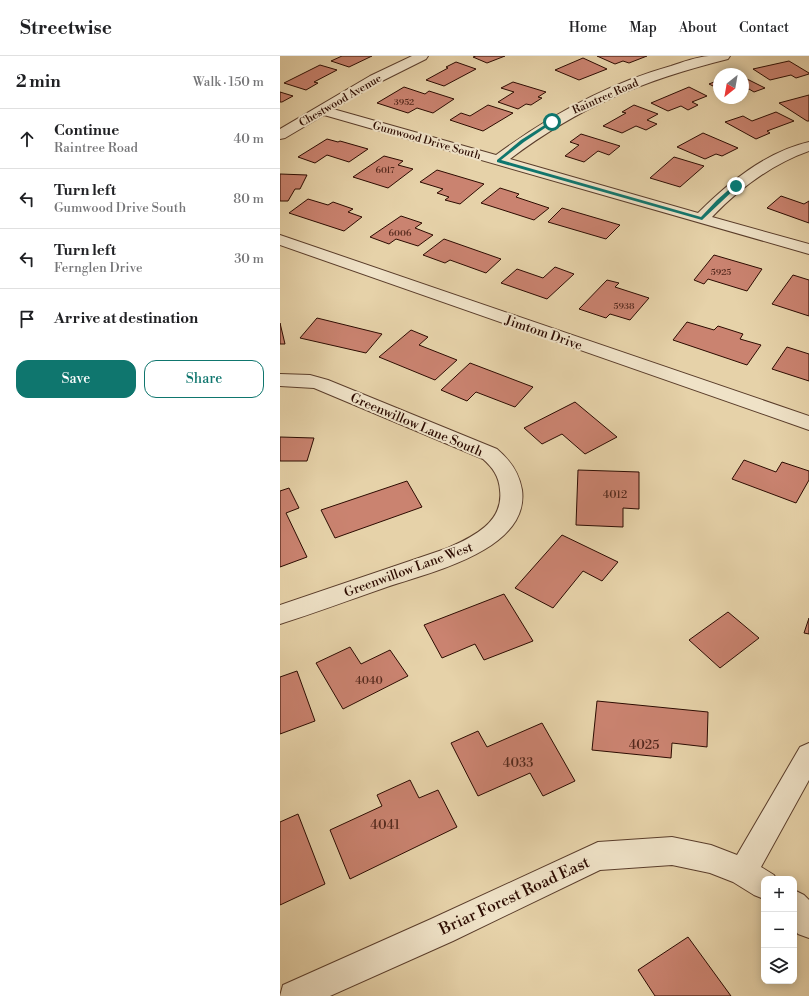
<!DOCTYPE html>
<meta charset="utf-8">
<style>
:root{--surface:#fff;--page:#f6f6f6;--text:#202124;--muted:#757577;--line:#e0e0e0;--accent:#0f766e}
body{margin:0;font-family:"Libre Bodoni",serif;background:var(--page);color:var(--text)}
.controls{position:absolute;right:12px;bottom:12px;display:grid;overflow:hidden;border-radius:8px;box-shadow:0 2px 10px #0003}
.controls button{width:36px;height:36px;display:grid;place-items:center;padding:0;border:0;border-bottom:1px solid var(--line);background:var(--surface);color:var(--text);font:20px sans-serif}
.compass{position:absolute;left:433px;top:12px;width:36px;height:36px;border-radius:50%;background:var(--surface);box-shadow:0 2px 10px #0003;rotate:211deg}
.stop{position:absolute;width:12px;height:12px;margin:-9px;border:3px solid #0f766e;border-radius:50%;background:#fff}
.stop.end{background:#0f766e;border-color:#fff;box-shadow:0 1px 4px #0008}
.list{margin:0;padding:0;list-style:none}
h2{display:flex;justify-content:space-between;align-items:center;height:52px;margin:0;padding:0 16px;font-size:17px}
h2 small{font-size:13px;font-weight:400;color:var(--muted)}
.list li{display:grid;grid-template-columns:26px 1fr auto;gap:12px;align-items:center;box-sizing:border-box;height:60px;padding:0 16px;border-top:1px solid var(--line)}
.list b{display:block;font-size:15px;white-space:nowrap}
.list p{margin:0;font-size:13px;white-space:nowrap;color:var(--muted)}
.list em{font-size:13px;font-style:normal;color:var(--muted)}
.actions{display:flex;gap:8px;padding:12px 16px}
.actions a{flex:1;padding:9px 0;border:1px solid var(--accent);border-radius:12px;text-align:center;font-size:14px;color:var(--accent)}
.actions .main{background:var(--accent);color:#fff}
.icon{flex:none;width:22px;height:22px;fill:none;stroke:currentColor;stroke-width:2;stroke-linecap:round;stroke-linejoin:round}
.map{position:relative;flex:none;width:529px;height:940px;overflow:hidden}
header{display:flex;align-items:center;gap:24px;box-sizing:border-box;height:56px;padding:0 20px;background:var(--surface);border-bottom:1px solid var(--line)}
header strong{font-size:19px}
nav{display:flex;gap:22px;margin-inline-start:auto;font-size:14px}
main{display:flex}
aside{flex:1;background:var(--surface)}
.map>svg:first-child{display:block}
.building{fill:#ca8370;stroke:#2c0b01}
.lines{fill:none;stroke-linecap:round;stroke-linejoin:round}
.minor-casing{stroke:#5a3d2b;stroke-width:2}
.minor{fill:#efe2c7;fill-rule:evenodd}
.route{fill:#0f766e}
.labels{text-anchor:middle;stroke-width:4;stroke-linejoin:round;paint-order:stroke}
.far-number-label{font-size:9px;fill:#54291d}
.far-street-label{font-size:11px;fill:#2c0b01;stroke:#efe2c7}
.number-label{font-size:11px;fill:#54291d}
.street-label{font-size:13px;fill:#2c0b01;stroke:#efe2c7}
.near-number-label{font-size:13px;fill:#54291d}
.near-street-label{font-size:16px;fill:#2c0b01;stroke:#efe2c7}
</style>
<header>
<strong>Streetwise</strong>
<nav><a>Home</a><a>Map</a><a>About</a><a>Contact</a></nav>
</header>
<main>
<aside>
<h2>2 min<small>Walk · 150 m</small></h2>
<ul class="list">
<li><svg class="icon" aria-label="ahead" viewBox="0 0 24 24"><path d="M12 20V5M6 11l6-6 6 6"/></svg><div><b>Continue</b><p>Raintree Road</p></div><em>40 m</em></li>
<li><svg class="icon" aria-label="left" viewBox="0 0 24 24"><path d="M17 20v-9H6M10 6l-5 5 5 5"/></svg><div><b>Turn left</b><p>Gumwood Drive South</p></div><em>80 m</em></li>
<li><svg class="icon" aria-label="left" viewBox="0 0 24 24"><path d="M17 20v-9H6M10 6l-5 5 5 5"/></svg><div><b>Turn left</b><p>Fernglen Drive</p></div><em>30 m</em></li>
<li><svg class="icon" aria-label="arrive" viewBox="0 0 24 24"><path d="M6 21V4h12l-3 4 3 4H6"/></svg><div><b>Arrive at destination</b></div></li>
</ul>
<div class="actions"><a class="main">Save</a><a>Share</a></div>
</aside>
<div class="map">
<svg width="529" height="940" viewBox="0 0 529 940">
<rect width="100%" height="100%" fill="#e6d2a9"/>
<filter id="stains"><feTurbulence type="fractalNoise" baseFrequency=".005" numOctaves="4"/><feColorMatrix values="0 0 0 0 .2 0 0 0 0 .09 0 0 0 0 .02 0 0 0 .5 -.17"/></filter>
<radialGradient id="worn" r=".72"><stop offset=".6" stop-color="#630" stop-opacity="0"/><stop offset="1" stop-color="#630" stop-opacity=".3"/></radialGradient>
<g class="building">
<polygon points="62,0 92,0 69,11 51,5"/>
<polygon points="196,0 225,0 207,7 193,1"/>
<polygon points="317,0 367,0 349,7 343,5 335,8"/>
<polygon points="303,2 327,13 299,24 275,14"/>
<polygon points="509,5 529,17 529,18 516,22 511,19 490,24 473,13"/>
<polygon points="176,6 196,13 164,30 146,24 168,12 166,11"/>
<polygon points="40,9 57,14 34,26 38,27 26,34 4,27"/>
<polygon points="463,21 485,32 474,36 469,33 463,36"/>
<polygon points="439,24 439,33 429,28"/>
<polygon points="233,26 266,36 258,41 262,42 251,49 246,48 238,53 218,46 234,36 221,32"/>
<polygon points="124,31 145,38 149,35 174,43 153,57 137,52 128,57 97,47"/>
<polygon points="409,31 427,40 412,46 418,49 408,54 401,50 388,55 371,47"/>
<polygon points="0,36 13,40 2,46 0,46"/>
<polygon points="529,39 529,65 527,65 499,47"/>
<polygon points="208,49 233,57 203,75 170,64 181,57 190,60"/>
<polygon points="354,49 378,58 367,64 377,68 366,74 356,70 342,77 323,70 346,57 342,56"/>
<polygon points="496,56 514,65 487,75 490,77 476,83 445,66 463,60 472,65"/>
<polygon points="423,77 458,92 442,100 436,98 425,103 397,91"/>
<polygon points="301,78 340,90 329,99 318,95 304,106 285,100 299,89 290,86"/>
<polygon points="47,83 58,86 60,85 88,93 69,106 47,99 35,107 18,101"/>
<polygon points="104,100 123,105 118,109 133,113 108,132 73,121"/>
<polygon points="394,101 424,110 400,131 370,122"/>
<polygon points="157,114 204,128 180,148 165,144 169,141 157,137 163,133 140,126"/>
<polygon points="0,118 27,119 20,133 15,133 8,145 0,145"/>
<polygon points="220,132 239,138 236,141 269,152 254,164 201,147"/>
<polygon points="501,140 524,148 529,145 529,167 487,152"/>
<polygon points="28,143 48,149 53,146 73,153 68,156 82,161 64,175 9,157"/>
<polygon points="282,152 340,169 326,183 268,166"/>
<polygon points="121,160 142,167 135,172 153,179 138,190 116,183 109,188 90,181"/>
<polygon points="164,183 221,203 206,217 170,204 165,207 143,199"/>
<polygon points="434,199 482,213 467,235 428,223 424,228 414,224"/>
<polygon points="275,211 294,218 267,243 221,227 237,213 263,222"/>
<polygon points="513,219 529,224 529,260 492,248"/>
<polygon points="327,224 339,227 335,231 369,242 350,264 330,258 326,262 299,253"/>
<polygon points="37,262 102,278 86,297 20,282"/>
<polygon points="407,266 434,274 438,270 463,278 460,283 481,289 467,309 393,284"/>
<polygon points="0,267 5,288 0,288"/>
<polygon points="131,274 148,281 139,289 177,304 155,324 99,301"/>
<polygon points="507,291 529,298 529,325 492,313"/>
<polygon points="190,307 253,331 235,351 196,336 187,345 161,334"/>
<polygon points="295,346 337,381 305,398 282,378 262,388 244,372"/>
<polygon points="0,381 34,382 27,405 0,405"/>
<polygon points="464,404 496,416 502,406 529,415 529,424 516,447 452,423"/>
<polygon points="298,414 359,416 359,453 343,452 343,471 296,469"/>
<polygon points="127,425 142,451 55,482 41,454"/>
<polygon points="9,432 19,452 6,457 27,501 0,511 0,435"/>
<polygon points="282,479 338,506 322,525 303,515 273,552 235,532"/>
<polygon points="224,538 253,585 204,604 195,588 162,602 144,569"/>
<polygon points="448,556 479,582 440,612 409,584"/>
<polygon points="529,562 529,578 524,577"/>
<polygon points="70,591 81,608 110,594 128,620 63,653 36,607"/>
<polygon points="17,615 35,665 0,678 0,621"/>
<polygon points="317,645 428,656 427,691 392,687 391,702 312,694"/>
<polygon points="262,667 295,725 263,740 250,717 198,740 171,687 198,675 207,691"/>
<polygon points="130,724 139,742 158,734 177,771 70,823 50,774 102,750 97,739"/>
<polygon points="18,758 45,828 0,849 0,766"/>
<polygon points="408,881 451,940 375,940 358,914"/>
</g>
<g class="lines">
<defs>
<g id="minor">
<path d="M132,0H148L146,3L100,26L53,53L216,99C269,60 327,28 391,10C403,6 416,1 429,0C436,0 443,0 450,0L448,3C364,24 300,50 230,103L418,157C449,126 486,96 529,86V95C492,108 460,132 432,161L529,188V198L44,59L5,82L0,83V73L90,20Z"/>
<polygon points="0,179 529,360 529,374 0,189"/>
<path d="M0,318L30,319L48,324L217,393C230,404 239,416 242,434C250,495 147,517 104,532C69,544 35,557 0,568V549L168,492C193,481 224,466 220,434C219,420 213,412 203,403L34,332L0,330Z"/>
<polygon points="529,687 529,724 481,811 494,819 496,823 484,823 484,843 474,839 453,826 430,817 392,809 320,814 173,885 50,940 0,940 3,929 151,863 318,786 392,781 431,789 457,799 520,691"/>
<polygon points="514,834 524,839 529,844 529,882 518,878 514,872"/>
</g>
</defs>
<use href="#minor" class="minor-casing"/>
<use href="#minor" class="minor"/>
</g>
<polygon class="route" points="271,65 274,66 244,86 221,104 421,161 437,144 454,129 458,130 422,164 217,106 217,104 241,84"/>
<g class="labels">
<g class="far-number-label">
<text x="124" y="49">3952</text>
<text x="105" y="117">6017</text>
<text x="120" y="180">6006</text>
<text x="441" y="219">5925</text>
<text x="344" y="253">5938</text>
</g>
<g class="far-street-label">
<text transform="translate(325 40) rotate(-24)" y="4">Raintree Road</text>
<text transform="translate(60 44) rotate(-30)" y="4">Chestwood Avenue</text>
<text transform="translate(147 84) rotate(16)" y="4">Gumwood Drive South</text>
</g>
<g class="number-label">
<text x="335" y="442">4012</text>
<text x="89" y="628">4040</text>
</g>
<g class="street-label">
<text transform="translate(264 276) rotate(19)" y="5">Jimtom Drive</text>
<text transform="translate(137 368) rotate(23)" y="5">Greenwillow Lane South</text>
<text transform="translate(128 513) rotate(-20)" y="5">Greenwillow Lane West</text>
</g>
<g class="near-number-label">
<text x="364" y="693">4025</text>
<text x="238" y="711">4033</text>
<text x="105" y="773">4041</text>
</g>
<g class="near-street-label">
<text transform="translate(234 839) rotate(-25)" y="6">Briar Forest Road East</text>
</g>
</g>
<rect width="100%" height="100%" filter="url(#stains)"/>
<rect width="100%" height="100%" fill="url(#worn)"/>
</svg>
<div class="controls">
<button>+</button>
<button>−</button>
<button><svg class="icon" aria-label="layers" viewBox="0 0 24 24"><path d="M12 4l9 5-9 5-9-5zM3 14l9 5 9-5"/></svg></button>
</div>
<svg class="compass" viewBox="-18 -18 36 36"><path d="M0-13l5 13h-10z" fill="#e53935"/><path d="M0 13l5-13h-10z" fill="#757577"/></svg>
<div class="stop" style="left:272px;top:66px"></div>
<div class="stop end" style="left:456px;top:130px"></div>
</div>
</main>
